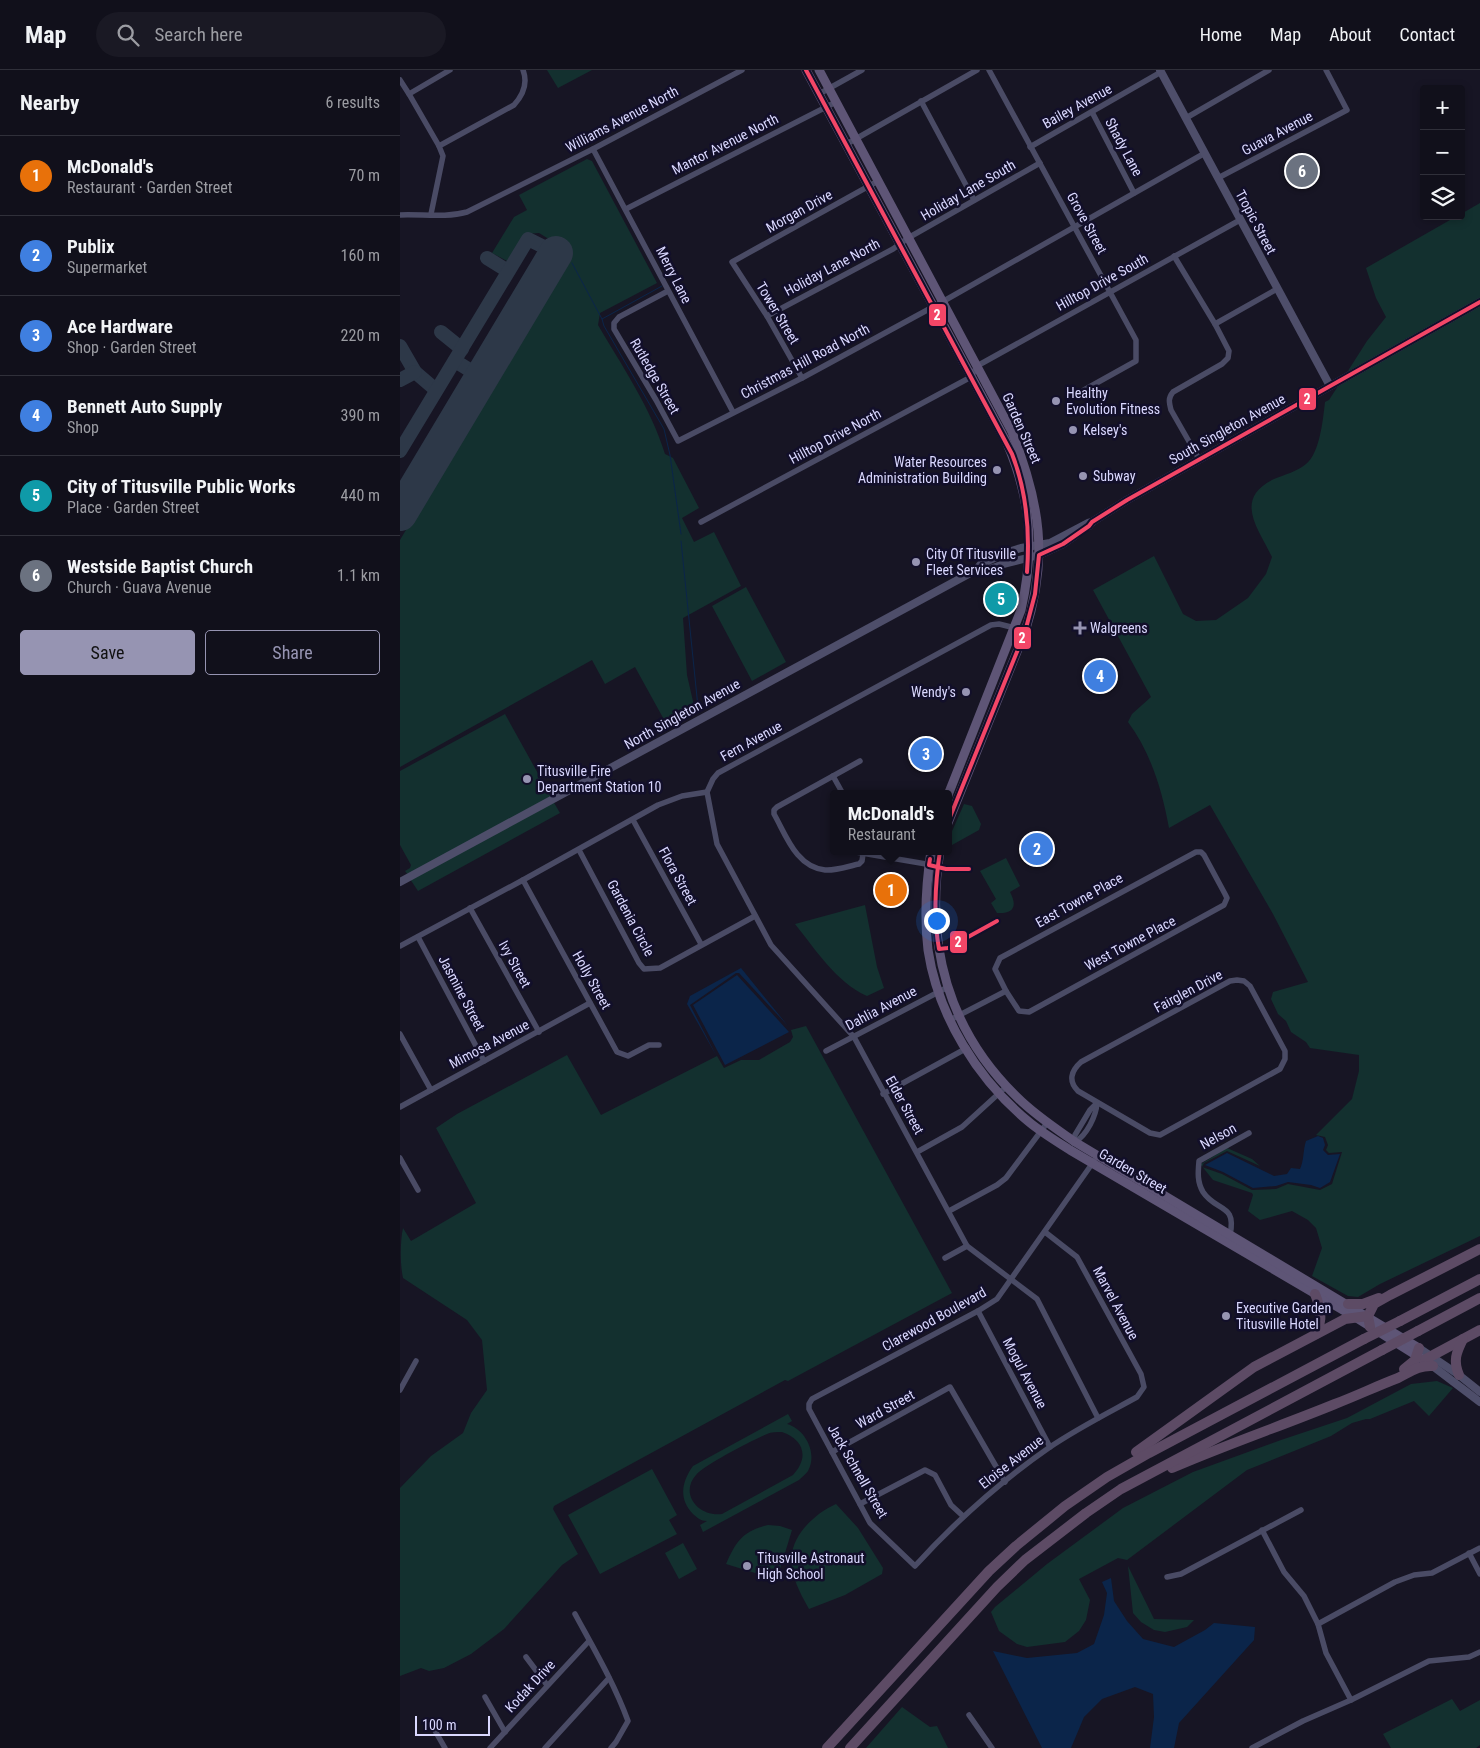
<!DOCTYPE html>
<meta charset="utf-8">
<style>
:root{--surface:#11101b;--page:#1a1924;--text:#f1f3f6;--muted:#9c9da3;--line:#30303a;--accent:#9694b2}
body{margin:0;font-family:"Roboto Condensed",sans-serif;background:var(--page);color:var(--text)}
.controls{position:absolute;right:15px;top:15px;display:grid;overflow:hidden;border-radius:5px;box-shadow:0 2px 8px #0003}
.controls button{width:45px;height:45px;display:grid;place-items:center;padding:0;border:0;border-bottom:1px solid var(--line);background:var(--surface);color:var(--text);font:25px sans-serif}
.scale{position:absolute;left:15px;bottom:12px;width:75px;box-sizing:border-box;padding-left:5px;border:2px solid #dad8ff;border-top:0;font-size:14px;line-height:18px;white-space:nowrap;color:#dad8ff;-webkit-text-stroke:4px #120f2a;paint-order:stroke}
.you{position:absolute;left:536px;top:850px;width:18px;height:18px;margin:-12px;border:4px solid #fff;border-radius:50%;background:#1a73e8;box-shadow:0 0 0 8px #1a73e833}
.badge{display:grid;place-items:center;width:32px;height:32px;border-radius:50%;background:var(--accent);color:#fff;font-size:16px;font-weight:700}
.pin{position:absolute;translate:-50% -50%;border:2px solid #fff;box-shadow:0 1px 5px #0006}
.popup{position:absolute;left:430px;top:720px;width:122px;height:65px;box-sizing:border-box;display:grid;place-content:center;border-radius:5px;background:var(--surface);filter:drop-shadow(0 1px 4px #0005);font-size:16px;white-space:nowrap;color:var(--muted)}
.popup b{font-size:19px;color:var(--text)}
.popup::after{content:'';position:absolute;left:50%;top:100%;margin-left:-10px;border:10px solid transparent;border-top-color:var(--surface)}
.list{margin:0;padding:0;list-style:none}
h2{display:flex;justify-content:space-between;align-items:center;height:65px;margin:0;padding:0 20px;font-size:21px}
h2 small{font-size:16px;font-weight:400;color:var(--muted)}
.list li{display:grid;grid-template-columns:32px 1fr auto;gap:15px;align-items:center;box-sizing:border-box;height:80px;padding:0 20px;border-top:1px solid var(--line)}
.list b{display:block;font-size:19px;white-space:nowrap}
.list p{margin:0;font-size:16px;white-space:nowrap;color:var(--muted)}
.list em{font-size:16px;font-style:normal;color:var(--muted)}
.actions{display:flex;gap:10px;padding:15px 20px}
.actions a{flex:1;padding:11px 0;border:1px solid var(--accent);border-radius:5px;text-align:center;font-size:18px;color:var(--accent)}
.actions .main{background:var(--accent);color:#111}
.icon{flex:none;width:28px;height:28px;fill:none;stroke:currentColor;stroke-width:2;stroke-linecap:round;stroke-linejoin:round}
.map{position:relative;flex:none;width:1080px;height:1678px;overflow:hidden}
header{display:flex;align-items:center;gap:30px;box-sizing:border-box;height:70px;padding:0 25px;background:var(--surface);border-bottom:1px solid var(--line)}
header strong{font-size:24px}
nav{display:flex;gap:28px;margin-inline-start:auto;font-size:18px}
.search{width:350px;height:45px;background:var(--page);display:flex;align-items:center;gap:12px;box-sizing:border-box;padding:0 18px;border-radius:28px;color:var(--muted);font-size:19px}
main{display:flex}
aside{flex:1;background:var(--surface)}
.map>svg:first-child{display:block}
.green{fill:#13302f;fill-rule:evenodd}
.water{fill:#0b254a}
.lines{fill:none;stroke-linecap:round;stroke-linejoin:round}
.stream{stroke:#0b254a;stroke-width:1}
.taxiway{stroke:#2d3848;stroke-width:14}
.runway{stroke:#2d3848;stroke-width:34}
.street{stroke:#4a4b65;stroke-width:5.5}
.secondary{stroke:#4e4e6a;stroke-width:8}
.primary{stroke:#5e5576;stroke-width:9}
.highway{stroke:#5d4b65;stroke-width:10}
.highway-bridge{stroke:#5d4b65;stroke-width:10}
.bus-1-casing{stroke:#120f2a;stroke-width:8}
.bus-1{stroke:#f34667;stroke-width:4}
.poi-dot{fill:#9694b2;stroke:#120f2a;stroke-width:2}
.labels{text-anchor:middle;stroke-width:5;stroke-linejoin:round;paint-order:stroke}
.street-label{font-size:14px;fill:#dad8ff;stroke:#120f2a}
.poi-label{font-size:14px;fill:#dad8ff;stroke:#120f2a;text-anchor:start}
.line-badge{stroke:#120f2a;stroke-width:2}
.badge-label{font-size:14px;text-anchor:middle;font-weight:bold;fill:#fff}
</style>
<header>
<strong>Map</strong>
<div class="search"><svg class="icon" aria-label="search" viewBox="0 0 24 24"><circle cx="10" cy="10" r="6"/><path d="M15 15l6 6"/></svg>Search here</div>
<nav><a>Home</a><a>Map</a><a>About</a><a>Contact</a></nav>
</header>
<main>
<aside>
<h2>Nearby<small>6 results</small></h2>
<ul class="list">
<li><span class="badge" style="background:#e8710a">1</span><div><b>McDonald's</b><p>Restaurant · Garden Street</p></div><em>70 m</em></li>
<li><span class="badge" style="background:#3f7fe0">2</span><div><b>Publix</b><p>Supermarket</p></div><em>160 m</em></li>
<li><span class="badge" style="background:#3f7fe0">3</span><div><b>Ace Hardware</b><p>Shop · Garden Street</p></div><em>220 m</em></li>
<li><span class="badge" style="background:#3f7fe0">4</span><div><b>Bennett Auto Supply</b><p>Shop</p></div><em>390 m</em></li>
<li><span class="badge" style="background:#0f9aa8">5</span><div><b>City of Titusville Public Works</b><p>Place · Garden Street</p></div><em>440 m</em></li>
<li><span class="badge" style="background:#6b7280">6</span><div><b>Westside Baptist Church</b><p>Church · Guava Avenue</p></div><em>1.1 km</em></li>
</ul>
<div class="actions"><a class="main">Save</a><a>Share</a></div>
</aside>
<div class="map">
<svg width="1080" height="1678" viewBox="0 0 1080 1678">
<rect width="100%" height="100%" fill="#171524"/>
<g class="green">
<polygon points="147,0 192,0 158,18"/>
<path d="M187,89L192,91L257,213L200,243L198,255C222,296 251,338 265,384L273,388L299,438L282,448L294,472L314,462L341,516L283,548L287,605L295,640L267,655L235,597L205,614L192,590L0,697V470L170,182L139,163L125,164L107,191L92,183L114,147L127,140L119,125Z"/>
<polygon points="1080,133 1080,229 946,304 967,271 986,247 976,228 966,198 1057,146 1061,146 1061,144"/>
<path d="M1080,235V1166L980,1214L958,1227L948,1226L912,1206L922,1178L916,1158L908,1150L892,1141L860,1150L848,1141L853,1125L852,1123L813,1110L801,1095V1094L827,1078L852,1089L860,1096L827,1081L804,1093L802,1097L822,1104L852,1120L876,1119L888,1114L920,1120L932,1114L942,1082L929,1083L926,1080L928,1075L925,1067L916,1065L952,1029L959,1001V985L910,978L906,972L891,962L886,951L878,944L871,929L873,922L908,912L873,844L810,735L769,758C762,720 751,683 728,652L732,644L751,627L693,520L754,486L783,544L796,551L816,550L848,528L866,504L872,487C858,458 833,429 874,409C884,405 898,401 906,394C920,383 923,349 925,332L929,330L940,313Z"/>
<polygon points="346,517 386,592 352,611 312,536"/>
<polygon points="105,644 151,727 8,805 5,801 10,798 11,795 0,775 0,701"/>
<polygon points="153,731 160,743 18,821 10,809"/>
<polygon points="564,734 572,736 581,754 579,760 552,775 549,768"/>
<path d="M606,788L620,816L610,822C618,837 613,844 597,843L591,833L596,829L580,801Z"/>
<path d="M465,835L477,897L484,918L467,926C436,912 416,880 395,854Z"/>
<path d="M406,956L552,1223L388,1311L385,1310L154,1436L153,1439L178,1484L162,1495L104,1559L71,1584L44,1598L29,1601L21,1598L0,1606V1418L31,1386L63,1363L71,1343L87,1320L82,1270L67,1250L3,1208C0,1194 0,1172 3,1158L11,1171L76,1133L36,1058L57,1044L167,985L201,1045L317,986L324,998L341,990H359L390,972L393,967L391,960Z"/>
<polygon points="1037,1311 1053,1318 1029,1346 1014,1331 970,1349 966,1349 952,1353 931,1366 847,1400 727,1490 718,1488 679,1509 690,1530 686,1550 679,1561 665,1572 627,1577 617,1574 599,1561 591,1542 595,1537 647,1494 723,1438 793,1402 881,1370 947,1348 1011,1314"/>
<path d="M388,1344L392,1351L387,1354C405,1359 418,1383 408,1401C406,1404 402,1407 399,1410L303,1462L300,1455L307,1451C300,1451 298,1448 293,1444C278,1429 282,1411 293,1396ZM382,1362C403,1369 410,1387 393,1405L322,1444C299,1447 279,1424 296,1405C306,1394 351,1371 367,1364C371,1362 377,1362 382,1362Z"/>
<polygon points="252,1399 277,1445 269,1450 277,1464 200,1504 168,1445"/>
<path d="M436,1434L458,1458L483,1498L482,1504L445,1525L409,1539C393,1511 381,1485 405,1457C414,1447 423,1440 436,1434Z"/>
<path d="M368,1455L380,1456L392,1460L378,1506L371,1508L326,1494C336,1471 343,1461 368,1455Z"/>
<polygon points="283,1473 297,1499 279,1509 265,1483"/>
<polygon points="728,1496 754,1549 794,1550 787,1557 765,1562 754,1560 741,1552 733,1543"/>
<polygon points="1052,1629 1060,1641 1080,1630 1080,1675 1076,1678 991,1678 983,1664"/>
<polygon points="502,1637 530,1657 537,1656 548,1678 466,1678"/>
</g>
<g class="water">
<polygon points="341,898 388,956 339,903 336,903 290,935 317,987 287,934 290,926"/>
<polygon points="337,905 389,962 325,995 293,935"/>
<path d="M918,1066L923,1068L925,1075L923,1080L928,1085L940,1084L930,1112L920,1118L911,1115L888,1112L876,1116L853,1118L823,1102L805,1095L827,1083L874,1106L887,1104L891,1098L900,1099C904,1091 903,1080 906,1071Z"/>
<polygon points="711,1508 714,1531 727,1551 743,1569 774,1577 805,1560 814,1553 855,1557 854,1570 779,1653 774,1678 750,1678 754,1647 753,1624 735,1617 702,1629 684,1647 671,1678 642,1678 593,1581 627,1588 677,1583 694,1574 704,1545 707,1523 702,1512"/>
</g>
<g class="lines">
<g class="stream">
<polyline points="172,193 202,249"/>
<polyline points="262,216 202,249 204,256 264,359 270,385 281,464"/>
<polyline points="281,471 298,637"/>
</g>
<g class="taxiway">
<polyline points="87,188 108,201"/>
<polyline points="41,262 62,279"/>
<polyline points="0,276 15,302 36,320"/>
<polyline points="55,291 81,307"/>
<polyline points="0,310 15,302"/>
<polyline points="0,381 128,169 156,183"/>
</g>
<polyline class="runway" points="0,444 156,183"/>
<g class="street">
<polyline points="589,0 736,270 736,291 684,320"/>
<polyline points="0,10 9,24 50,0"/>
<polyline points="9,24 39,76"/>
<polyline points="419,24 462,0"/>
<polyline points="521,31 574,130"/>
<polyline points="692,42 734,123"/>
<polyline points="786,48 869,0"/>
<polyline points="445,75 577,0"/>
<polyline points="630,77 761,2"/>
<polyline points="193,79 333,342"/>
<polyline points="818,108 947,40 926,0"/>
<polyline points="226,139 436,32"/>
<path d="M31,144L43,86L39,76L114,35C123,25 128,13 123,0"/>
<path d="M0,145C22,144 45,148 67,142L193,79L342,0"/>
<polyline points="774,186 815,254"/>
<polyline points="268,221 219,247 214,253 214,259 256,330 278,371 402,308 542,232 805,83"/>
<polyline points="367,246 493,179 508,168 640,93"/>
<polyline points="402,308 367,246 332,192 478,111"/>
<path d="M799,389L771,340C769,332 768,328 773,322L822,294L828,288L829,281L815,254L877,219"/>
<polyline points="301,452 571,307 577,296 840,150"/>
<path d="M460,691L377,737L374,740V744C386,765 396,797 425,800C435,801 449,796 459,794L462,791L463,784"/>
<polyline points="433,706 443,724"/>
<polyline points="307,722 317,774 371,875 454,967 567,1176 637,1229 698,1348"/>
<polyline points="233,750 301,874"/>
<polyline points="179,780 239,893 244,899 260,898 355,846"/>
<polyline points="450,781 532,795"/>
<polygon points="796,782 801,782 804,785 825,824 827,828 824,835 629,942 619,941 606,921 595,899 600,888"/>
<polyline points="123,810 217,982 228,986 249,975 259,975"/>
<polyline points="70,838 139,962"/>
<polyline points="18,867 84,991"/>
<polyline points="0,876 123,810 258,735 282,726 307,722 313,709 318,703 591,555 599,554 615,558"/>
<path d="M837,910L844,911L850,916L885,981V989L880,999L760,1065L750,1063L678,1021C668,1011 671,1001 681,992L830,911Z"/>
<polyline points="550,950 606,921"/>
<polyline points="0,964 31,1020"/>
<polyline points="426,981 548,917"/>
<polyline points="483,1024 567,978"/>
<polyline points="0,1037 190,933"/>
<path d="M675,1072C687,1065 696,1046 697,1033"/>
<polyline points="674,1073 675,1065 690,1040 697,1033"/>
<polyline points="517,1082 562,1057 607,1016"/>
<polyline points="0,1088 18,1120"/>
<polyline points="549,1141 597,1115 606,1108 647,1053"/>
<path d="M645,1162L677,1187L741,1304L744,1317L737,1327C708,1343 678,1358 650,1377C601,1411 555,1452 515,1496L470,1453L409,1339V1334L412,1329L578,1241L597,1229L694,1091"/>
<path d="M830,1165C837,1133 816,1142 803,1122C797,1112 798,1102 799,1091L849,1063"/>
<polyline points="545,1188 567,1176"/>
<polyline points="578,1241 650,1377"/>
<polyline points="0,1320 16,1291"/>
<polyline points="432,1382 550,1317 605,1412"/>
<polyline points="460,1434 525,1400 535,1405 551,1435 563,1446"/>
<polyline points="862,1460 884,1502 904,1526 918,1554 926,1583 951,1630"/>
<polyline points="1069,1483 1080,1504"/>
<polyline points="767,1507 781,1504 901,1440"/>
<path d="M175,1544C194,1579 214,1613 228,1651L216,1672L211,1678"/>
<polyline points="918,1554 995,1512 1014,1505 1032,1503 1080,1478"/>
<polyline points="126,1587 147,1615"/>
<polyline points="85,1627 105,1662"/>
<polyline points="569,1645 592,1678"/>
<polyline points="30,1652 45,1678"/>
<polyline points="90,1678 189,1571"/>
<polyline points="145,1678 209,1608"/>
<polyline points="852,1678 903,1651 951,1630 1029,1591 1069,1587 1080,1582"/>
</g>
<g class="secondary">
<polyline points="760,0 930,316"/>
<polyline points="689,456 692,452 727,430 1080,232"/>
<polyline points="576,500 585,501 604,494 639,485 663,474 676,465"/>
<polyline points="0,812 576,500 581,494 605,483 621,478 650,473 688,453 692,452"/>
<polyline points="1019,1278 1059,1305 1080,1322"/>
<polyline points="1030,1294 1080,1332"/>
</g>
<g class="primary">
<path d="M406,0L606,371C631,428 635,479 621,540L548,725"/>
<path d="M419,0L612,362C640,433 649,488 625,562L548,753"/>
<path d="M531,781C526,814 524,847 528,880C538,946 578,1010 629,1052C641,1062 656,1071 670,1080L955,1247L1022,1289"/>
<path d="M540,781C525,874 548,961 618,1028C635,1045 655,1058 675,1072L1019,1278"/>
</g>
<g class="highway">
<path d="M915,1224C921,1239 923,1249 916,1264"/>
<polyline points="948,1234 963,1234 979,1228"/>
<polyline points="1000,1251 1080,1209"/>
<polyline points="970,1257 968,1246 974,1234 990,1225 1080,1179"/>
<polyline points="1018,1261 1080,1228"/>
<polyline points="1024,1290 1080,1260"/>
<polyline points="1004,1299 1015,1290 1019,1278"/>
<path d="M1059,1305C1053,1291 1056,1283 1063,1269"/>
<polyline points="736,1382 854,1297 945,1249 968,1246"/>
<path d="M772,1398C825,1375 881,1356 935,1334C956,1326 977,1316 998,1308C1010,1302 1019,1295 1033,1296"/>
<polyline points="427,1678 589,1501 616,1476 665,1436 707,1407 749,1383 964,1269"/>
<polyline points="450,1678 597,1517 625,1490 686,1443 721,1419 982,1280"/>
</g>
<g class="highway-bridge">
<polyline points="964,1269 1000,1251"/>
<polyline points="982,1280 1018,1261"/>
</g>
<defs>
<g id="bus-1">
<path d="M406,0L612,384C627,422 630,461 627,502"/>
<polyline points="548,752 625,562 635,524 639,485 663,474 689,456 692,452 727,430 1080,232"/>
<path d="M540,781C535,814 533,846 539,879L548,878L597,851"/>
<polyline points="530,789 529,795 546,799 569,799"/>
</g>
</defs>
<use href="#bus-1" class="bus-1-casing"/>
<use href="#bus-1" class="bus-1"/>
</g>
<g class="poi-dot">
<circle cx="656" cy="331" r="5"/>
<circle cx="673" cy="360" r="5"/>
<circle cx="597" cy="400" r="5"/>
<circle cx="683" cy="406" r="5"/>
<circle cx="516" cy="492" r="5"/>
<path d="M677.5 550.5h5v5h5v5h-5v5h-5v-5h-5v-5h5z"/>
<circle cx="566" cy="622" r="5"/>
<circle cx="127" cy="709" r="5"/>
<circle cx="826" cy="1246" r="5"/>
<circle cx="347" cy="1496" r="5"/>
</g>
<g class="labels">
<g class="street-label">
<text transform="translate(677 36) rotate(-29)" y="5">Bailey Avenue</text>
<text transform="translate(222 49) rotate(-28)" y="5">Williams Avenue North</text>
<text transform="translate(877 63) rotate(-28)" y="5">Guava Avenue</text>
<text transform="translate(325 74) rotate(-27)" y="5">Mantor Avenue North</text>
<text transform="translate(724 77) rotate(62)" y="5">Shady Lane</text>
<text transform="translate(568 120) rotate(-30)" y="5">Holiday Lane South</text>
<text transform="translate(399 141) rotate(-29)" y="5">Morgan Drive</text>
<text transform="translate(856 152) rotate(62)" y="5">Tropic Street</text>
<text transform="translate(687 153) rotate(61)" y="5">Grove Street</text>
<text transform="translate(432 197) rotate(-28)" y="5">Holiday Lane North</text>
<text transform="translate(274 205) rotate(63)" y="5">Merry Lane</text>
<text transform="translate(702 212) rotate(-29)" y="5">Hilltop Drive South</text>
<text transform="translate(378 243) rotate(59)" y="5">Tower Street</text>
<text transform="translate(405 291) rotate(-28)" y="5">Christmas Hill Road North</text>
<text transform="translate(255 306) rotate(60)" y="5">Rutledge Street</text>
<text transform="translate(622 358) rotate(66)" y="5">Garden Street</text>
<text transform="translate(827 359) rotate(-29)" y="5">South Singleton Avenue</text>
<text transform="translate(435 366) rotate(-28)" y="5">Hilltop Drive North</text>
<text transform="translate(282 644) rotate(-29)" y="5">North Singleton Avenue</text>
<text transform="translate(351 671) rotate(-29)" y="5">Fern Avenue</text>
<text transform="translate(278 806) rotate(61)" y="5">Flora Street</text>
<text transform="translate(679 830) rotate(-29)" y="5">East Towne Place</text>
<text transform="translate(231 848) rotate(62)" y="5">Gardenia Circle</text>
<text transform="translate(730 873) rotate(-28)" y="5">West Towne Place</text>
<text transform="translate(115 894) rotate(61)" y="5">Ivy Street</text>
<text transform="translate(192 910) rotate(61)" y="5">Holly Street</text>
<text transform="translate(788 921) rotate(-28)" y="5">Fairglen Drive</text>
<text transform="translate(62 923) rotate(62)" y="5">Jasmine Street</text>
<text transform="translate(481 938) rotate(-28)" y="5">Dahlia Avenue</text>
<text transform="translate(89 974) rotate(-28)" y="5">Mimosa Avenue</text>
<text transform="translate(505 1035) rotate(61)" y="5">Elder Street</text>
<text transform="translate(818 1066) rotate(-29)" y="5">Nelson</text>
<text transform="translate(733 1101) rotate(30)" y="5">Garden Street</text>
<text transform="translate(716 1233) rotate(62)" y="5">Marvel Avenue</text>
<text transform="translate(534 1249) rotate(-29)" y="5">Clarewood Boulevard</text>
<text transform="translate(625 1303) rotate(62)" y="5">Mogul Avenue</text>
<text transform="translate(485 1339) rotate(-29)" y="5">Ward Street</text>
<text transform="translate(611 1392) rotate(-38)" y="5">Eloise Avenue</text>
<text transform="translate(458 1401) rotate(60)" y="5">Jack Schnell Street</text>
<text transform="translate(130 1616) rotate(-47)" y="5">Kodak Drive</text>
</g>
<g class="poi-label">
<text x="666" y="328">Healthy<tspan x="666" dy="16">Evolution Fitness</tspan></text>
<text x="683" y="365">Kelsey's</text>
<text x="587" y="397" text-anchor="end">Water Resources<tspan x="587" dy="16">Administration Building</tspan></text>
<text x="693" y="411">Subway</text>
<text x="526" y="489">City Of Titusville<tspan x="526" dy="16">Fleet Services</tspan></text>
<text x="690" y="563">Walgreens</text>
<text x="556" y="627" text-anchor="end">Wendy's</text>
<text x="137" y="706">Titusville Fire<tspan x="137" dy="16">Department Station 10</tspan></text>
<text x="836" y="1243">Executive Garden<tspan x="836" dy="16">Titusville Hotel</tspan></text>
<text x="357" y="1493">Titusville Astronaut<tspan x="357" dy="16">High School</tspan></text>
</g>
</g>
<g class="line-badge">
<rect x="528" y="233" width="19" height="24" rx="5" fill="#f34667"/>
<rect x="898" y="317" width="19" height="24" rx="5" fill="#f34667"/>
<rect x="613" y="556" width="19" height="24" rx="5" fill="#f34667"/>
<rect x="549" y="860" width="19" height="24" rx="5" fill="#f34667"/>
</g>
<g class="badge-label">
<text x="537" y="250">2</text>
<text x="907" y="334">2</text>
<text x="622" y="573">2</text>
<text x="558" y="877">2</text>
</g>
</svg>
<div class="controls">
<button>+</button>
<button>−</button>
<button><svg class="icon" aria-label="layers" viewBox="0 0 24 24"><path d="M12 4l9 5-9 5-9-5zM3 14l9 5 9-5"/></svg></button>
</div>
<div class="scale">100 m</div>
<div class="you"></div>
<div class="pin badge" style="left:491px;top:820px;background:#e8710a">1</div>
<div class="popup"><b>McDonald's</b>Restaurant</div>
<div class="pin badge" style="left:637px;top:779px;background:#3f7fe0">2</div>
<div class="pin badge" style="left:526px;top:684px;background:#3f7fe0">3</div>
<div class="pin badge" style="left:700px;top:606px;background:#3f7fe0">4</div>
<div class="pin badge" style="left:601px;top:529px;background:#0f9aa8">5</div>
<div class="pin badge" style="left:902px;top:101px;background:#6b7280">6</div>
</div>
</main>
